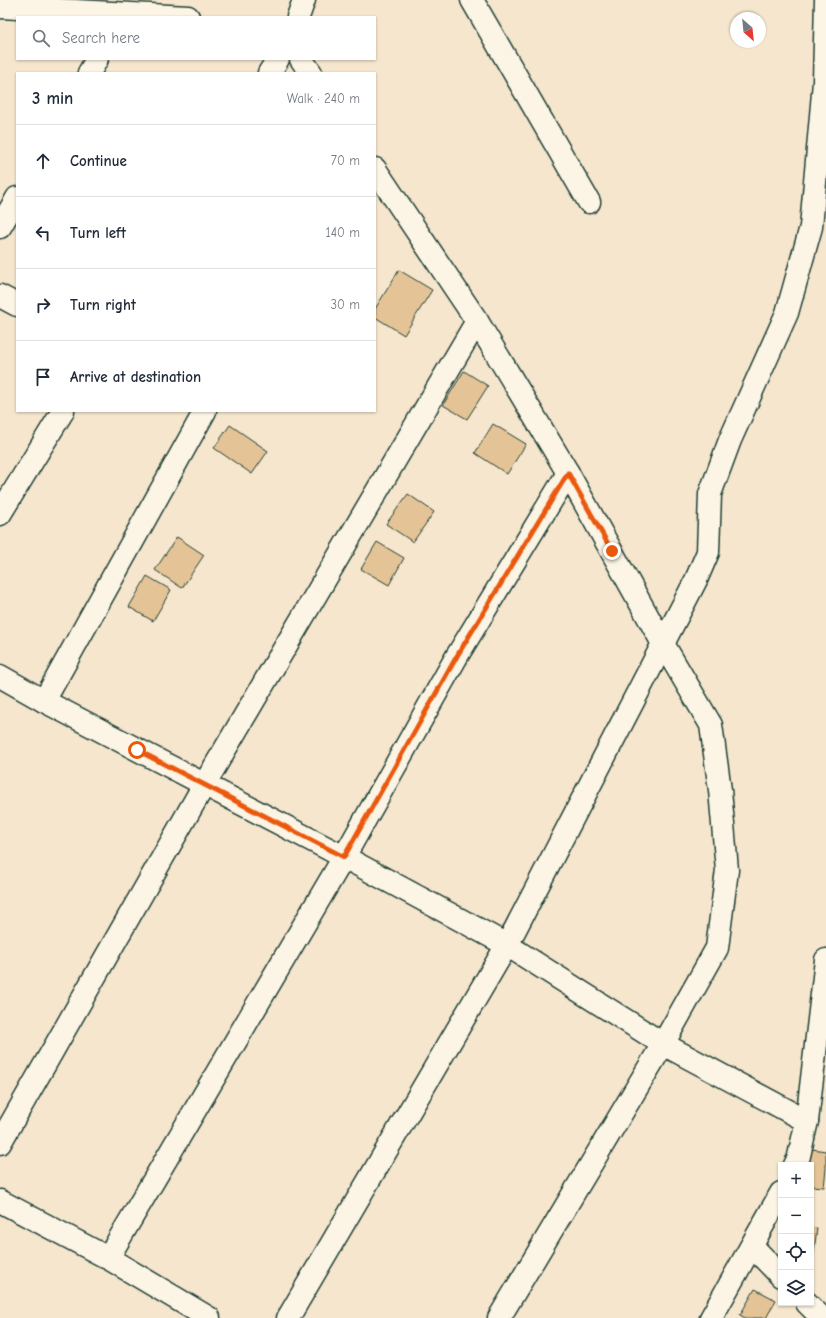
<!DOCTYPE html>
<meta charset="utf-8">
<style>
:root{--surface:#fff;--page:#f6f6f7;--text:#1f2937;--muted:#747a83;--line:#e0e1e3}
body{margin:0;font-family:"Comic Neue",sans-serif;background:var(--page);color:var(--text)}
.controls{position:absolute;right:12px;bottom:12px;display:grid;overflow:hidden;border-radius:0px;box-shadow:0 1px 3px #0004}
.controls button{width:36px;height:36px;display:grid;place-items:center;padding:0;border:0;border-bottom:1px solid var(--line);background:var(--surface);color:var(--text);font:20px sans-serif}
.compass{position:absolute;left:730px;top:12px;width:36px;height:36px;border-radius:50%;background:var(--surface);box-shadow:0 1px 3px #0004;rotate:153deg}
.stop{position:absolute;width:12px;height:12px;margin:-9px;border:3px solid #ea580c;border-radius:50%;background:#fff}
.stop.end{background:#ea580c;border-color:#fff;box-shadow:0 1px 4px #0008}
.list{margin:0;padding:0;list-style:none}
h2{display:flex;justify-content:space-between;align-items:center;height:52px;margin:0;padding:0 16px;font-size:17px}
h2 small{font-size:13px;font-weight:400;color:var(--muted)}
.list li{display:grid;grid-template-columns:26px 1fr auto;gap:12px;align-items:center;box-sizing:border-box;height:72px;padding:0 16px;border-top:1px solid var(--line)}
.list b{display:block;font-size:15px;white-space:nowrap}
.list em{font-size:13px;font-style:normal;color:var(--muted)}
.icon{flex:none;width:22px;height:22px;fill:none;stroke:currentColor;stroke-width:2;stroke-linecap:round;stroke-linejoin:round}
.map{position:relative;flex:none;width:826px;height:1318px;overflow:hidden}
.search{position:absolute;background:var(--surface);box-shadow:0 1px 3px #0004;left:16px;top:16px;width:360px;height:44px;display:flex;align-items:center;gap:10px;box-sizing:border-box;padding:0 14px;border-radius:0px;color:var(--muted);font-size:15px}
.panel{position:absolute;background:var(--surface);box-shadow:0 1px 3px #0004;left:16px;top:72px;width:360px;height:340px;border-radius:0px}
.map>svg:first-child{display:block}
.building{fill:#e4c496;stroke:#1f3d34}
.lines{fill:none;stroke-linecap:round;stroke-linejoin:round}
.minor-casing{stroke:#1f3d34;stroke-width:25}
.minor{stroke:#fcf5e5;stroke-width:22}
.route{stroke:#ea580c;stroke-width:5}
</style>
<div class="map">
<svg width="826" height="1318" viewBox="0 0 826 1318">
<rect width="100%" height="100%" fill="#f5e6cd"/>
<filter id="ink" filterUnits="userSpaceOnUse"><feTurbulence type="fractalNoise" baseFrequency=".025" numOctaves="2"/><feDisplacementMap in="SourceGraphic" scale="8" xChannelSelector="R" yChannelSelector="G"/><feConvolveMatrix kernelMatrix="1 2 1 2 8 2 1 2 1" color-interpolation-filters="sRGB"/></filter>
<g filter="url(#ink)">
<g class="building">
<polygon points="399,270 432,290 404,335 375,317 375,309"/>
<polygon points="464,371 488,386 467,419 443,405"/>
<polygon points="493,424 526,444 507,474 475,453"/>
<polygon points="230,425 268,451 252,474 214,448"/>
<polygon points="408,494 434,512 413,542 386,524"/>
<polygon points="177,537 204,555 182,588 155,570"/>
<polygon points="377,542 404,558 389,585 361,569"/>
<polygon points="147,576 171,590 153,621 129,607"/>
<polygon points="805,1148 826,1151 826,1169 824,1187 811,1186 811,1165 803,1165"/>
<polygon points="811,1227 817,1228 812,1267 811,1267"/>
<polygon points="755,1289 776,1300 766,1318 745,1318 740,1315"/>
</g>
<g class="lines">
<defs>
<g id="minor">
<polyline points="472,0 589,202"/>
<polyline points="0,7 188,17"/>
<polyline points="298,17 304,0"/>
<polyline points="301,59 311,73"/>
<polyline points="89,73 97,59"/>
<polyline points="269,73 278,59"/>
<polyline points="375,169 477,321 568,473 662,642 711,725 720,790 727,870 717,948 663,1044 499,1318"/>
<polyline points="0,227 17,198"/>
<polyline points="0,296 17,305"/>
<polyline points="0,514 63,411"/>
<polyline points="0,676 44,701 344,857 507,945 663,1044 807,1121"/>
<polyline points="44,701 205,411"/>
<polyline points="0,1143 204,785 477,321"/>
<polyline points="795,1165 798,1160 807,1121 826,960"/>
<polyline points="0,1201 108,1258 209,1318"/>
<polyline points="752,1246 781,1276"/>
<polyline points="108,1258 344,857 457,656 568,473"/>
<polyline points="807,1303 822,1318"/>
<polyline points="288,1318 507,945 696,580 708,552 710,494 730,440 787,313 811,227 824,82 826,0"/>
<polyline points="711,1318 781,1193"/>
</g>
</defs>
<use href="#minor" class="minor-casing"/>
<use href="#minor" class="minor"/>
</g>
</g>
<g class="lines" filter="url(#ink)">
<polyline class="route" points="137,750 344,857 457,656 568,473 612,551"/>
</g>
</svg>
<div class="controls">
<button>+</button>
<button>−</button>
<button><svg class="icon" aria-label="locate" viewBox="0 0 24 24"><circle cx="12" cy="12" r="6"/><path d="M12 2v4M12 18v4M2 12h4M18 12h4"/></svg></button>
<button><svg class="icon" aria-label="layers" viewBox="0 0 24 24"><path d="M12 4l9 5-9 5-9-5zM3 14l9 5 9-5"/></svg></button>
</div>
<svg class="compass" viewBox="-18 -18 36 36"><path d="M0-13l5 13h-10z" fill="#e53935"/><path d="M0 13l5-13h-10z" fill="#747a83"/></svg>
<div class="stop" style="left:137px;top:750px"></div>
<div class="stop end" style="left:612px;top:551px"></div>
<div class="search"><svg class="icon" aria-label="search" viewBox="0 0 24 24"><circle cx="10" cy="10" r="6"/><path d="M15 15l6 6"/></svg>Search here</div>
<section class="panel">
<h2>3 min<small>Walk · 240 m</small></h2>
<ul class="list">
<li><svg class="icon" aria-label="ahead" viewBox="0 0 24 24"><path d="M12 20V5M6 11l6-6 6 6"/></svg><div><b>Continue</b></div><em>70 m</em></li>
<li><svg class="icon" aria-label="left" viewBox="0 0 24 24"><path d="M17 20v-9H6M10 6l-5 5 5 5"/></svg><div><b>Turn left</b></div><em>140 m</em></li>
<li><svg class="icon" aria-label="right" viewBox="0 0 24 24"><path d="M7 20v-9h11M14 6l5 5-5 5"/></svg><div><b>Turn right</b></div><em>30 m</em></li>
<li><svg class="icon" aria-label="arrive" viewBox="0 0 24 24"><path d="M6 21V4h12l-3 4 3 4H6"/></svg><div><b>Arrive at destination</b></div></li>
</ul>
</section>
</div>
